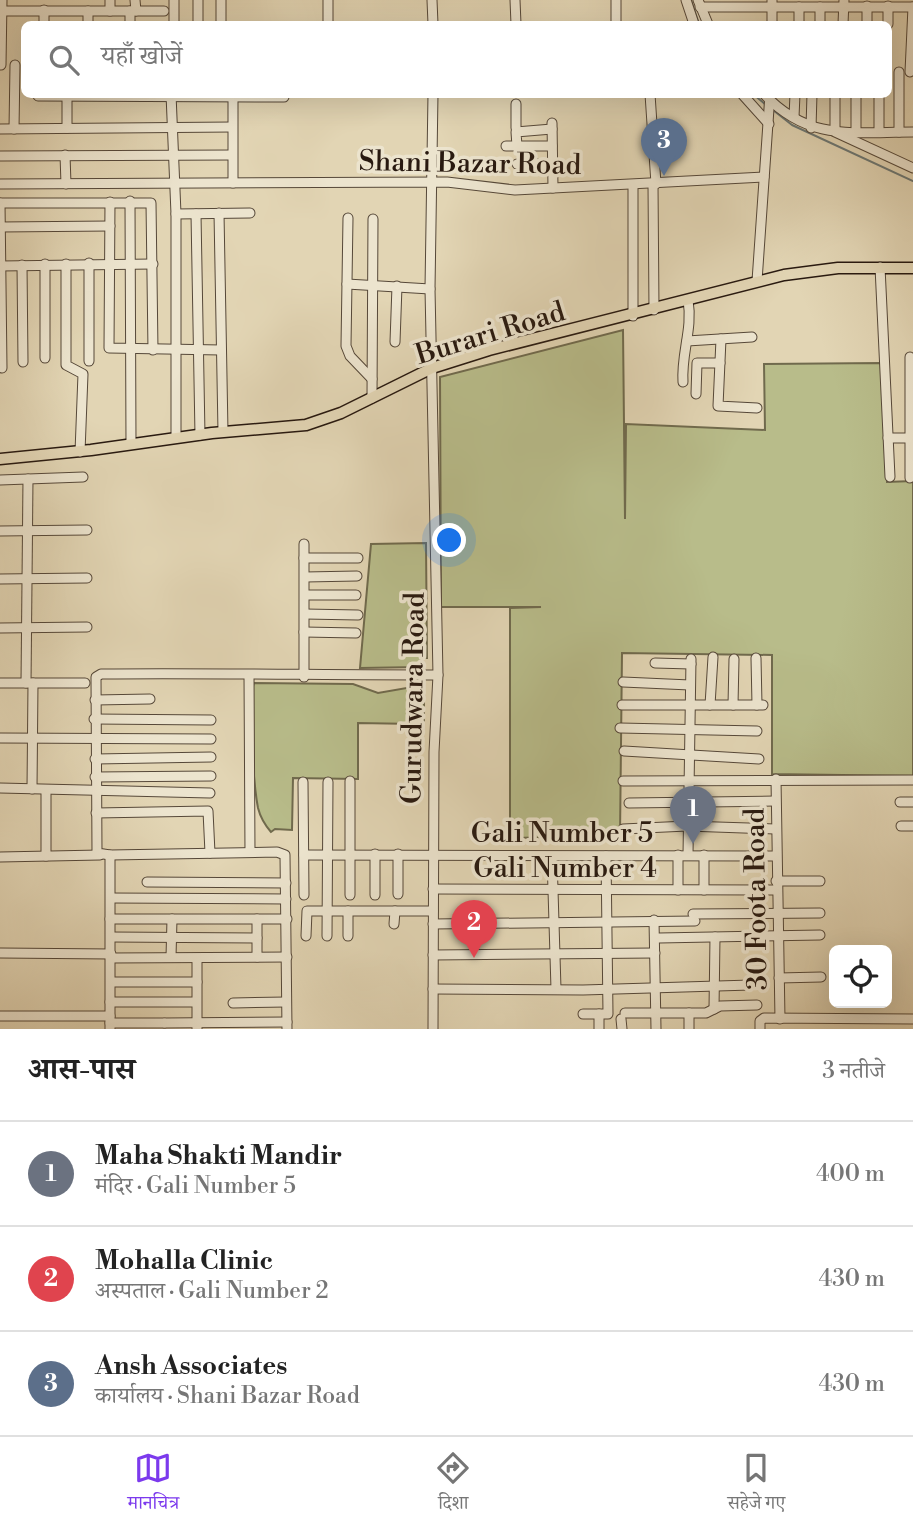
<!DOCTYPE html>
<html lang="hi">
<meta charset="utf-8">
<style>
:root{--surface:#fff;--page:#f2f2f2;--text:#222;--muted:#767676;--line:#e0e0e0;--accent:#7c3aed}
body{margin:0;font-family:"Libre Bodoni","Noto Serif Devanagari",serif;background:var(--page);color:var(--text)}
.controls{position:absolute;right:21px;bottom:21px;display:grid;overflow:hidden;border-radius:10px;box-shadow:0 7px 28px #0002}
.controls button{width:63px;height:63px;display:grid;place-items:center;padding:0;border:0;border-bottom:2px solid var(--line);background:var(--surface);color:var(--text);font:35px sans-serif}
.you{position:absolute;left:450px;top:541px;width:24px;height:24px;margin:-18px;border:5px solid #fff;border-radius:50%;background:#1a73e8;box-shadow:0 0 0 10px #1a73e833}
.badge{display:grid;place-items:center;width:46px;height:46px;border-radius:50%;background:var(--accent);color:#fff;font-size:23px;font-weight:700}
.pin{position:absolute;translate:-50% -58px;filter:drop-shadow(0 2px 4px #0008)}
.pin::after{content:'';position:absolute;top:37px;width:24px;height:21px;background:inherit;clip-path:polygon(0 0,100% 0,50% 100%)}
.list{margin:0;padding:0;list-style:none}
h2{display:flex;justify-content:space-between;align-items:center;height:91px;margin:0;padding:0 28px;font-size:30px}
h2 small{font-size:23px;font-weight:400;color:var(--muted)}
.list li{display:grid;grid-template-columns:46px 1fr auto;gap:21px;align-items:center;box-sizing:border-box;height:105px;padding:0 28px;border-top:2px solid var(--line)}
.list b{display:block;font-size:26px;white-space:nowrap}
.list p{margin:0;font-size:23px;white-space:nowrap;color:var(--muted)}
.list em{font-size:23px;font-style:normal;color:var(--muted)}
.icon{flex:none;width:38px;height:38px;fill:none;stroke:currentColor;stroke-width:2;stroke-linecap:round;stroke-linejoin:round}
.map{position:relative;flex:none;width:913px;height:1029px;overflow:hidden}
.search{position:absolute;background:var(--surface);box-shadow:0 7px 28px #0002;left:21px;right:21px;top:21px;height:77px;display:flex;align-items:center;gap:18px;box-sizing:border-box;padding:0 24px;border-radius:10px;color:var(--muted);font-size:26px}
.sheet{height:406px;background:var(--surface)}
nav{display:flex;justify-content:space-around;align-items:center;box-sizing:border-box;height:98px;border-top:2px solid var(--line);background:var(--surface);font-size:19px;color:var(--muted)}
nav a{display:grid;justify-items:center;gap:4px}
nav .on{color:var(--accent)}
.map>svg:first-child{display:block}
.green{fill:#b8bc8a;stroke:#706a4d;stroke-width:2}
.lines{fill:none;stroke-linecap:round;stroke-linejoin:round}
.stream{stroke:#6b7774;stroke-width:2}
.minor-casing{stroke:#564839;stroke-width:11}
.major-casing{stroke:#281910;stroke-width:13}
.minor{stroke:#ece4ce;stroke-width:9}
.major{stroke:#e2d5b4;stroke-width:10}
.labels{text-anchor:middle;stroke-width:7;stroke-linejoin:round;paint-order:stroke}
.street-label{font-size:28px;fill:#281910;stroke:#ece4ce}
</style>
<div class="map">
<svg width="913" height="1029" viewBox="0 0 913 1029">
<rect width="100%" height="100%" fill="#e2d5b4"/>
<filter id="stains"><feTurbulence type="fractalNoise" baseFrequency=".00286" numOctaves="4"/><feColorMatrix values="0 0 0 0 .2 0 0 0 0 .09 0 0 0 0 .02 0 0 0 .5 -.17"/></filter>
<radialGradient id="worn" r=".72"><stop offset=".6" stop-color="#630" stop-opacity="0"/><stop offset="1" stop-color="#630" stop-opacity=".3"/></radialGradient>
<g class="green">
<polygon points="623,330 625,519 626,424 765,430 764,364 881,363 887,482 913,481 913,776 772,774 772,655 622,653 620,836 510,838 510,608 541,607 441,607 440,377"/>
<polygon points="426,543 427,658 421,658 420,667 360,668 371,544"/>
<path d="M254,683L353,684L378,693L418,686L424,692V721L416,724L358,723V779L293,778L292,830L275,829L271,832C265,825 260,816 258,808C254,787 247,700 254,683Z"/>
</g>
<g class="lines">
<g class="stream">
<polyline points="691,0 699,24"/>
<polyline points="753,94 766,105"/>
<polyline points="773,110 792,125 913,181"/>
</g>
<defs>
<g id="minor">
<polyline points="110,0 110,11"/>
<polyline points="135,0 136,11"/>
<polyline points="328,0 328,24"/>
<polyline points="432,0 433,24"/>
<polyline points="515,0 516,24"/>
<polyline points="686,0 694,24"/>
<polyline points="698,0 708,24"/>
<polyline points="700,7 913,7"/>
<polyline points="799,7 799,24"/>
<polyline points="820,7 820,24"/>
<polyline points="2,11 164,11"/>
<polyline points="44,24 44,10"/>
<polyline points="88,24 88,11"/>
<polyline points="130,24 130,11"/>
<polyline points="174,24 174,0"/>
<polyline points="198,24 198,0"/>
<polyline points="221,24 221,0"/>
<polyline points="616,24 616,0"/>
<polyline points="772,24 772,0"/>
<polyline points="843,24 844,0"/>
<polyline points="867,24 867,6"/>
<polyline points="888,24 888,6"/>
<polyline points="1,65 2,0"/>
<polyline points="899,72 899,132"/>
<polyline points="910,72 913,7"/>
<polyline points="171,94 176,214 176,438"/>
<polyline points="233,94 233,183"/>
<polyline points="650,94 656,184"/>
<polyline points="742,94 769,124"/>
<path d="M764,94C809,142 854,132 913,132"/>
<polyline points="835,94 835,132 913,168"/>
<polyline points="38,96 284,97"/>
<polyline points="794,117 795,94"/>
<polyline points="552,123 553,188"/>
<polyline points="67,128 67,94"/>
<polyline points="516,128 516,104"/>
<polyline points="811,128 812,94"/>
<polyline points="0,129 232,127"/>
<polyline points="14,129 15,65"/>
<polyline points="856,132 856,94"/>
<polyline points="879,132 879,94"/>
<polyline points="506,146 552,146"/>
<polyline points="517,146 516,132 552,129"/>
<polyline points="65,155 66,184"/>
<polyline points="0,156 232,155"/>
<polyline points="517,164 552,164"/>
<polyline points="0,184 447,182 515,190 764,177"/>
<polyline points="653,184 654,310"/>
<polyline points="130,201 131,444"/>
<polyline points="110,202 109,348 221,350"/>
<polyline points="0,203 151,203 153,350"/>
<polyline points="0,203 2,368"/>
<polyline points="219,213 223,432"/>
<polyline points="176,214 250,213"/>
<polyline points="196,214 200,435"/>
<polyline points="348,218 346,346 350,356 372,379"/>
<polyline points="0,227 110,226"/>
<polyline points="45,264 45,358"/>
<polyline points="66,264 66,365 83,374 80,452"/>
<polyline points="22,265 23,362"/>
<polyline points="0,266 153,264"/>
<polyline points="880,267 890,477"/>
<polyline points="757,281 770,94"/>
<polyline points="347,284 430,289"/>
<polyline points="633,316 633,185"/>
<polyline points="721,339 718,406 757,408"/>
<polyline points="687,341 752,337"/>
<polyline points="395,342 397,286"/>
<polyline points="89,361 89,263"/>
<path d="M683,382C681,353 693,329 688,300"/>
<polyline points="696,394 697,363 720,363"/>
<polyline points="372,398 373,219"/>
<polyline points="888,438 913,438"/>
<polyline points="910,478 910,357"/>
<polyline points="0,480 83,477"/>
<polyline points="0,531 87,530"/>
<polyline points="304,558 358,558"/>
<polyline points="305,577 357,576"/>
<polyline points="0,579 87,578"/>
<polyline points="305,595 356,595"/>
<polyline points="305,614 358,615"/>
<polyline points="0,628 87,627"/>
<polyline points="304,632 356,633"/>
<polyline points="756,658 757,705"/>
<polyline points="655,663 691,664"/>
<polyline points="249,675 250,852"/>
<polyline points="304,677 304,544"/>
<polyline points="623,682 690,685"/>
<polyline points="0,683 85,683"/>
<polyline points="26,683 28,479"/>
<polyline points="95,700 150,699"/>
<polyline points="622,705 763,705"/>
<polyline points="710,705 713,657"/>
<polyline points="733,705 734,659"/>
<polyline points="94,719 211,720"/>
<polyline points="620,728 757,731"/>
<polyline points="0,738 211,739"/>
<polyline points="624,751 759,759"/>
<polyline points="95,759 211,757"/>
<polyline points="95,777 211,776"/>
<polyline points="776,779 780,1019"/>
<polyline points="350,781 350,895"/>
<polyline points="623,781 913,780"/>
<polyline points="303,782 304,895"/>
<polyline points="0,788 210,793"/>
<polyline points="32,789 33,683"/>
<polyline points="900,802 913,802"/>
<polyline points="629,803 775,801"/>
<polyline points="96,813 208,811 210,853"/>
<polyline points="901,826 913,826"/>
<polyline points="623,829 687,826 775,829"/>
<polyline points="304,855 775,856"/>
<polyline points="688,855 691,659"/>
<polyline points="46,856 46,790"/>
<polyline points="0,857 100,855"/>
<polyline points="552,857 556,989"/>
<polyline points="776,881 820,881"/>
<polyline points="147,882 286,883"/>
<polyline points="433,889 777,890"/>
<polyline points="678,890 678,855"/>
<polyline points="704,890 704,855"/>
<polyline points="398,894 398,854"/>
<polyline points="375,895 375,854"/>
<polyline points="111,898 286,899"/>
<polyline points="693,914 820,913"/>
<polyline points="110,919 287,919"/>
<polyline points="654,920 656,1029"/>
<polyline points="394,924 395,911"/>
<polyline points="433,924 695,921"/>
<polyline points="306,936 307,911 433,911"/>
<polyline points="327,936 328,782"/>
<polyline points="348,936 348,911"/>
<polyline points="111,937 257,938"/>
<polyline points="659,938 820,935"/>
<polyline points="0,953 111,954"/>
<polyline points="433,955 655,953"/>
<polyline points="171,957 172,919"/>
<polyline points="257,957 257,919"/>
<polyline points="111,958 287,957"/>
<polyline points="779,978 821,977"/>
<polyline points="111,982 197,982"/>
<polyline points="433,989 583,990 751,985"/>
<polyline points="110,1002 196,1002"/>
<polyline points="233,1003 286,1002"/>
<polyline points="714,1009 715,937"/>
<polyline points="625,1013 706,1013 720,1006 757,1005"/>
<polyline points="583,1014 608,1014 606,856"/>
<polyline points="0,1016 110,1016"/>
<polyline points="621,1019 622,1029"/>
<polyline points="110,1023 164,1023"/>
<polyline points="165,1023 287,1022"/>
<polyline points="110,1029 110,855"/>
<polyline points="197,1029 197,960"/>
<path d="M287,1029L285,855L277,852L110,855L97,853L96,677L101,674C213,673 325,675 438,675"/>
<polyline points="433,1029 434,752 438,675 430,289 433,94"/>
<polyline points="599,1029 599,1014"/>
<polyline points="689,1029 689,1013"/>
<polyline points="760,1029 760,1021 764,1018 913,1019"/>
</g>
<polyline id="major" points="0,459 91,450 212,433 306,425 341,413 432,368 489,350 784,275 838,268 913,268"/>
</defs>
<use href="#minor" class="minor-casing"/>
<use href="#major" class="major-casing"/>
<use href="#minor" class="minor"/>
<use href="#major" class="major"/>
</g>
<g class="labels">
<g class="street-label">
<text transform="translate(470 162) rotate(1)" y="10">Shani Bazar Road</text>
<text transform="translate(490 332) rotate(-17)" y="10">Burari Road</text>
<text transform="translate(412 698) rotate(-89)" y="10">Gurudwara Road</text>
<text x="562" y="842">Gali Number 5</text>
<text x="565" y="877">Gali Number 4</text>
<text transform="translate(755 899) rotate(-91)" y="10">30 Foota Road</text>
</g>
</g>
<rect width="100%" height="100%" filter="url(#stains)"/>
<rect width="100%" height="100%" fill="url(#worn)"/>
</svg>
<div class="controls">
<button><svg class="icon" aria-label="locate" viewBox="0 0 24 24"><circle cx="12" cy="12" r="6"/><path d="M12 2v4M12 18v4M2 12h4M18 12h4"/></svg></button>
</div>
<div class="you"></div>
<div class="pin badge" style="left:693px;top:844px;background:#6b7280">1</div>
<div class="pin badge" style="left:474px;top:958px;background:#e0444e">2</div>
<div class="pin badge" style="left:664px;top:176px;background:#5c6f8a">3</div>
<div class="search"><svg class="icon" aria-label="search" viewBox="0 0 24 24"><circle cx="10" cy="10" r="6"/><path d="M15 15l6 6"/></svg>यहाँ खोजें</div>
</div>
<section class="sheet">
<h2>आस-पास<small>3 नतीजे</small></h2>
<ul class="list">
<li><span class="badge" style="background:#6b7280">1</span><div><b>Maha Shakti Mandir</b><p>मंदिर · Gali Number 5</p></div><em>400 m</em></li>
<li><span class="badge" style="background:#e0444e">2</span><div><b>Mohalla Clinic</b><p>अस्पताल · Gali Number 2</p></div><em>430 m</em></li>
<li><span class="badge" style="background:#5c6f8a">3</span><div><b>Ansh Associates</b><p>कार्यालय · Shani Bazar Road</p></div><em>430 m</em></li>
</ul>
</section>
<nav>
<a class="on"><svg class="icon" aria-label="map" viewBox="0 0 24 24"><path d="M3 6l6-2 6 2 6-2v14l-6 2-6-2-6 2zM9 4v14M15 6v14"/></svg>मानचित्र</a>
<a><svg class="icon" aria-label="directions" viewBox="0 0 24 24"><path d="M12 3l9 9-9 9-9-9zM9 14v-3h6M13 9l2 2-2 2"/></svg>दिशा</a>
<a><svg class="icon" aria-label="saved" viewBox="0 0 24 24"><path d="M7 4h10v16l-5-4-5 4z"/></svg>सहेजे गए</a>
</nav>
